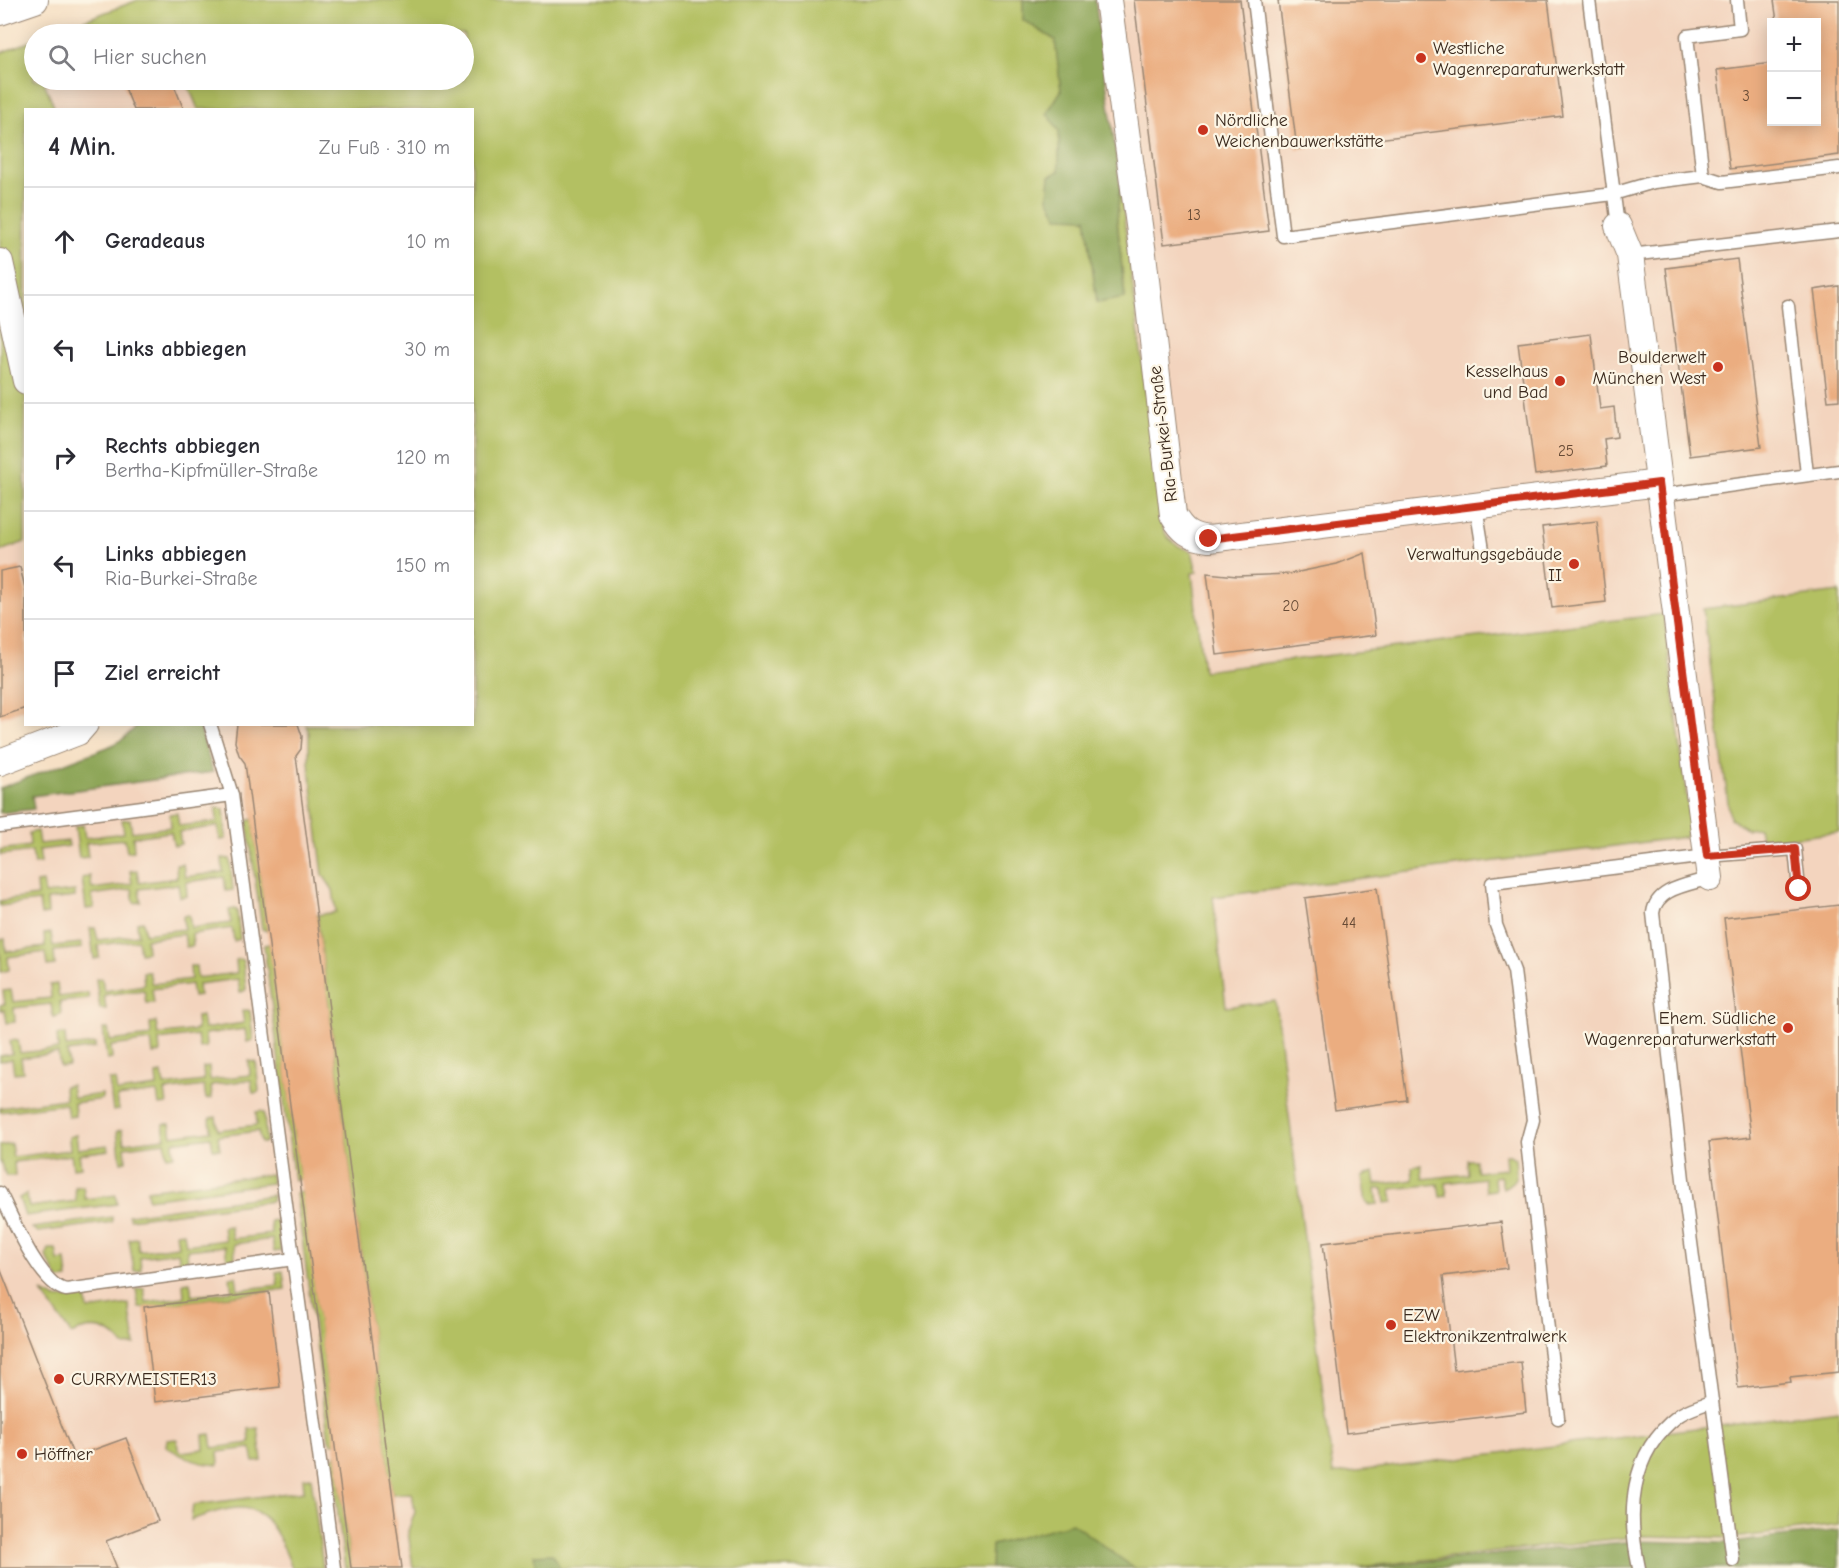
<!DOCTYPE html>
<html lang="de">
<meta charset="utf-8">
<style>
:root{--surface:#fff;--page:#f7f7f7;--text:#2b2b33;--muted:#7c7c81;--line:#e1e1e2}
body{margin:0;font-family:"Comic Neue",sans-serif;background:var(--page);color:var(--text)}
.controls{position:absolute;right:18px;top:18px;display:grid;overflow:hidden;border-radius:0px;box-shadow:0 3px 15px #0003}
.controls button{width:54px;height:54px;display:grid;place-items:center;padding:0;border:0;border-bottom:2px solid var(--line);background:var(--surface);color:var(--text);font:30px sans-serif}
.stop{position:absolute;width:18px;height:18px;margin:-14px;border:4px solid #c8321e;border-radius:50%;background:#fff}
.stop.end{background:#c8321e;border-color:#fff;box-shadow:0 2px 6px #0008}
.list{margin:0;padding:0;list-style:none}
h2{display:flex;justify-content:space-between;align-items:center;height:78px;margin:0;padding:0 24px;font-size:26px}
h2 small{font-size:20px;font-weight:400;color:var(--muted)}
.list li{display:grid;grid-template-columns:39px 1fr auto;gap:18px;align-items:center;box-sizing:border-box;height:108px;padding:0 24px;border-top:2px solid var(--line)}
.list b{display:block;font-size:22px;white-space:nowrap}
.list p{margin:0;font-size:20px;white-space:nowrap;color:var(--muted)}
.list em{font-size:20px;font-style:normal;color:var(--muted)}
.icon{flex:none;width:33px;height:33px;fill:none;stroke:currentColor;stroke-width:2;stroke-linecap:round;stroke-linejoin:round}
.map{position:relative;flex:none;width:1839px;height:1568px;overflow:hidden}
.search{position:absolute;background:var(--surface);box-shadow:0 3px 15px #0003;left:24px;top:24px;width:450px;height:66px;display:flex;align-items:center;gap:15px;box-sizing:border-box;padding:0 21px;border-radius:33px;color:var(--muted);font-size:22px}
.panel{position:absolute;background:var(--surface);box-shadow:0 3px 15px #0003;left:24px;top:108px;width:450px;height:618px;border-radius:0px}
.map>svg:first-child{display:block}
.built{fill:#f3d4be;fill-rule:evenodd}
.green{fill:#b3c062;stroke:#777540;stroke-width:1.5}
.forest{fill:#8ea658;stroke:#64683b;stroke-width:1.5}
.building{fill:#ebad80}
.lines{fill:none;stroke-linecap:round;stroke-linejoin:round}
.lane-casing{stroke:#988572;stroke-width:15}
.street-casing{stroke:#988572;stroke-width:28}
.lane{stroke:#fff;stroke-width:12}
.street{stroke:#fff;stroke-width:26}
.route{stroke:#c8321e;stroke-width:8}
.poi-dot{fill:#c8321e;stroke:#fcf5e5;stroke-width:2}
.labels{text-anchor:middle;stroke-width:4.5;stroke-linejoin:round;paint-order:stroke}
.number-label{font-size:15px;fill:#674b36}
.poi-label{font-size:18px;fill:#3b2a1e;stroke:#fcf5e5;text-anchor:start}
.street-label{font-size:18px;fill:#3b2a1e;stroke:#fcf5e5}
</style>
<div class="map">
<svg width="1839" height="1568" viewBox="0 0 1839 1568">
<rect width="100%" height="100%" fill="#fcf5e5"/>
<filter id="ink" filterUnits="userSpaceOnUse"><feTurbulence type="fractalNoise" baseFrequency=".0167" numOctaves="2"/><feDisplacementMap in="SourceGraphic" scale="12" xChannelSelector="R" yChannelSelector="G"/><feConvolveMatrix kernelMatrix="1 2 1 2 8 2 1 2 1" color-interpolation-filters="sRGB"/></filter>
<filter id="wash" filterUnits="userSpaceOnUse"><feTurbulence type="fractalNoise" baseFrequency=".008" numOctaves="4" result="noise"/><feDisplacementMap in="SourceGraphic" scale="24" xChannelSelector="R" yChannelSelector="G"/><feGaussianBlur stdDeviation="1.35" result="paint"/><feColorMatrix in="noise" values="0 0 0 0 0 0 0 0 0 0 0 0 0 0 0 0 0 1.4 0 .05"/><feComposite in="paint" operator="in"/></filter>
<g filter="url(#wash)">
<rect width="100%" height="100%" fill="#f6e0c5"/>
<g class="built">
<path d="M1058,0H1839V592L1703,610L1762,842L1839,832V1411L1333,1475L1275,1002L1226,1007L1213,897L1685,837L1664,614L1203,671L1191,572L1133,579ZM1772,22H1816V122H1772Z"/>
<polygon points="50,80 186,80 198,109 55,109 44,82"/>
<polygon points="25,542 25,710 0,720 0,551"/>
<polygon points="133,725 328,725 432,1568 0,1568 0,788 108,747 123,739"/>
</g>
<g class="green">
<path d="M138,0H1058L1125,298L1117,220L1120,184L1163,528C1168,542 1178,547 1192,551L1197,572L1192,573L1203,671L1664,614L1690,824L1685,837L1213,897L1226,1007L1275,1001L1333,1474L1839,1410V1525L1734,1538L1641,1536L1351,1568H413L408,1531L415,1512L412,1493L392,1494L317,915L336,912L333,890L323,875L309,763V733L306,725L472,724V110L198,109L186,80H464V34H48Z"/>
<polygon points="34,40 34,80 50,80 44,82 55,109 26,110 25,542 0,551 0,53"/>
<polygon points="1839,592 1839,832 1762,842 1759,828 1747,829 1730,818 1703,609"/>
<polygon points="216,808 224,809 226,839 220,840 218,826 179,832 181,844 174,846 171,832 133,837 134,851 127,852 125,839 86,843 88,857 79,858 75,826 83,825 85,838 124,833 122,820 130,819 132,832 171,827 170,814 177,813 179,826 217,822"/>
<polygon points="253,819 267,931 262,929 247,821"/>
<polygon points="37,831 39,844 68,841 69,846 39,850 41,863 34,864 32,851 0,855 0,850 30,846 29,833"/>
<polygon points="222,858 230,859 233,890 226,891 224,877 186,882 187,896 180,897 178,884 139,889 141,902 134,903 132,889 92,895 94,908 86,909 82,878 90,876 92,889 132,884 130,871 137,870 139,883 177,878 176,865 183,864 185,877 223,872"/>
<polygon points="43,882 45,894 75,891 75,897 47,900 48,914 41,915 39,901 0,906 0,901 37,896 36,883"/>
<polygon points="234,909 237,910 240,939 234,941 232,928 192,934 193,946 186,947 184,934 146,939 147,952 140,953 138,940 98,945 99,958 94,959 90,928 95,928 98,940 138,935 137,922 143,921 145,934 184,929 183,916 189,915 191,928 231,923 229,910"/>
<polygon points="51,933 53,946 81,943 82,948 54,951 55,965 47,966 45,952 8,957 9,970 1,972 0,940 5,939 6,952 45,947 44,934"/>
<polygon points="269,944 300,1179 294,1180 264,945"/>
<polygon points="240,959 243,961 246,989 244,991 240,992 238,979 198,984 199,996 193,997 191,984 152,989 154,1003 146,1003 144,990 104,995 106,1009 100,1009 96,979 102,978 104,991 144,985 143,972 149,972 152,984 191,979 190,966 196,966 197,978 237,973 236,960"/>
<polygon points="57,984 59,997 88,993 89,999 60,1002 61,1015 53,1017 51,1004 14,1008 15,1022 7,1023 5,1010 0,1010 0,1005 5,1004 3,991 11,990 13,1002 51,998 50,985"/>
<polygon points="247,1010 250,1011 253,1040 247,1042 245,1029 205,1034 206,1047 199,1048 197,1035 159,1040 160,1053 153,1054 151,1041 111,1046 112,1059 107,1060 103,1029 108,1029 110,1041 151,1036 150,1023 156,1022 158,1035 197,1030 196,1017 202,1016 204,1029 244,1023 242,1011"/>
<polygon points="65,1034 66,1047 95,1044 95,1048 67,1052 69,1066 60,1067 58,1053 21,1058 23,1072 14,1073 12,1059 0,1061 0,1056 12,1054 10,1041 18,1040 20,1053 58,1049 57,1035"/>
<polygon points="249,1061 256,1062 259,1091 257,1093 253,1093 251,1080 211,1085 212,1098 206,1099 204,1086 165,1091 167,1104 159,1105 157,1092 117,1097 119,1110 113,1111 109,1080 115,1080 117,1092 157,1087 156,1074 162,1073 164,1086 204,1081 203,1068 209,1067 210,1080 250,1075"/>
<polygon points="71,1085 73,1098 102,1094 102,1099 74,1103 75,1116 68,1117 66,1104 0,1112 0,1108 65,1099 64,1086"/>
<polygon points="261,1111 264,1113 266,1141 264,1143 261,1143 258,1131 218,1136 220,1149 213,1149 211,1137 173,1142 174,1155 167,1156 165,1142 125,1147 126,1161 121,1162 117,1131 122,1130 124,1143 165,1138 163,1124 170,1124 172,1136 211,1131 210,1118 216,1117 218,1130 257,1125 256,1112"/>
<polygon points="76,1135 78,1149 108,1145 109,1150 79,1154 81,1167 73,1168 71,1155 14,1162 15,1176 6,1176 0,1161 0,1146 11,1144 13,1157 70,1150 69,1137"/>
<path d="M1505,1155H1510L1515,1159C1517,1175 1518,1181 1503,1188L1500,1176L1494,1177L1495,1190L1486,1191L1484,1178L1446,1183L1447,1196L1440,1197L1438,1184L1391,1189L1393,1202L1385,1203L1383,1189H1376L1378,1204L1369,1205L1366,1202L1362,1177L1374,1172L1376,1185L1413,1180L1412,1167L1421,1165L1423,1179L1468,1174L1467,1160H1475L1477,1172L1506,1169Z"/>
<polygon points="271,1174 272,1183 148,1199 147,1190"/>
<polygon points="83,1186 85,1199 116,1195 117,1204 25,1216 19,1198 26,1194 29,1207 76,1201 75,1187"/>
<polygon points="302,1192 335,1443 332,1443 329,1440 296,1193"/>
<polygon points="273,1195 272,1201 130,1219 128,1215"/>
<polygon points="112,1217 112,1222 38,1232 32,1228"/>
<polygon points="277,1220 281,1251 274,1252 272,1239 234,1244 235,1258 227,1259 225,1246 187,1250 188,1264 180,1265 178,1252 140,1257 141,1270 134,1271 129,1239 137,1238 139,1251 178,1246 176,1233 184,1232 186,1245 225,1240 223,1227 230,1226 232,1239 271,1234 270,1221"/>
<polygon points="49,1249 56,1249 58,1261 66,1260 68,1279 59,1280 46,1256"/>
<polygon points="283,1271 285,1289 139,1308 136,1289 144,1288 146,1302 184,1297 183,1283 190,1282 192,1296 232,1291 230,1277 236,1276 238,1290 278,1285 276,1272"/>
<path d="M42,1292L56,1299L86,1296L88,1310L129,1304L135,1345L124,1346C110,1327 92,1324 71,1334Z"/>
<path d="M258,1428L262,1461L254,1462L251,1448L218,1452L219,1465C198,1464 183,1458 166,1446L167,1440L177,1439L178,1449L182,1452L204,1449L203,1435L211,1434L213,1448L250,1443L249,1429Z"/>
<polygon points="336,1455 351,1568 345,1568 331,1459"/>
<path d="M311,1477L323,1568H292C268,1506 255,1496 191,1520L193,1505L304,1491L303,1478Z"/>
</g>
<g class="forest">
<polygon points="1023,0 1095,0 1120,184 1117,220 1125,298 1097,303 1086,218 1058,217 1048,198 1050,176 1059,171 1059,131 1047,113 1061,91 1055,40 1023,20"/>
<polygon points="138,725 199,725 213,772 32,796 34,809 0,813 0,788 108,747 123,739"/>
<polygon points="1072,1523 1134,1568 991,1568 992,1545"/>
<polygon points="1839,1530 1839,1568 1360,1568 1633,1541 1730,1543"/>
<polygon points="552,1554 560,1568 536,1568 534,1555"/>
</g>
<g id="blocks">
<g class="building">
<polygon points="1134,0 1240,0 1269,231 1164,244"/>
<polygon points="1278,0 1548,0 1563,116 1297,149"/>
<polygon points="1774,0 1839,0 1839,155 1730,169 1717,70 1772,63 1772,122 1816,122 1816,22 1777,22"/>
<polygon points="122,80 172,80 184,110 134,110"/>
<polygon points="1737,259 1761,447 1690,456 1666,268"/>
<polygon points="1839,286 1839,400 1828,401 1814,290"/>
<polygon points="1591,334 1600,409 1614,407 1617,437 1604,439 1607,466 1535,475 1518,343"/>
<polygon points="1597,521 1606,602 1552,608 1542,527"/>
<polygon points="1365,553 1376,635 1217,655 1207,573 1237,576 1289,574 1337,564"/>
<polygon points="20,567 26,592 26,708 0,717 0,571"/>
<polygon points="237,724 298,724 302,736 301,749 296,756 402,1568 351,1568 245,763 239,755 235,742"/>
<polygon points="1377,888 1407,1100 1335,1110 1305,898"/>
<polygon points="1839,905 1839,1372 1790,1377 1791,1382 1738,1388 1709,1142 1751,1137 1724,918"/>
<polygon points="1501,1222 1507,1268 1443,1276 1454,1370 1521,1362 1526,1412 1346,1433 1323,1243"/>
<polygon points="0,1268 74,1457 126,1438 158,1521 106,1541 117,1568 0,1568"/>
<polygon points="269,1292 280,1387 155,1402 144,1307"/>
</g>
</g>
</g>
<g filter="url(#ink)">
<use href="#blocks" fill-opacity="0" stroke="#988572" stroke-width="1.5"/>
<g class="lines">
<defs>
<g id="lane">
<polyline points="1254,0 1283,236 1613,194 1654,182 1703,176 1722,182 1839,168"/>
<polyline points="1589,0 1618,226"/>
<polyline points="1703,176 1687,36 1740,29 1737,0"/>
<polyline points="1630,255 1839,231"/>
<polyline points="1788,306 1807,474"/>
<polyline points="1661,495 1839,471"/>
<polyline points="1476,506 1483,550"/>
<polyline points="210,724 232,795 334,1568"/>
<polyline points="0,826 232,795"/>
<path d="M1710,878C1689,885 1656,888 1653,913L1685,1197L1733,1560"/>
<path d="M0,1193C12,1217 40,1285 66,1290L294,1259"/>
<polyline points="1558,1418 1527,1142 1533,1120 1514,971 1496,925 1492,883 1707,856 1795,849 1799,889"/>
<path d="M1639,1568C1627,1514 1629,1453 1678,1416C1687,1409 1701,1406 1712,1401"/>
</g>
<g id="street">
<path d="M1108,0L1143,254L1173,515C1182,531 1190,537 1209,539L1659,483"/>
<polyline points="0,12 35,0"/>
<polyline points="1618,226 1630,255 1710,878"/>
<polyline points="0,262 26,381"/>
<polyline points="0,762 78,732 85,724"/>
</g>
</defs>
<use href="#lane" class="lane-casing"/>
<use href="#street" class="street-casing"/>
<use href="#lane" class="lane"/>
<use href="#street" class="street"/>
</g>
</g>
<g class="lines" filter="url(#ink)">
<polyline class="route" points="1209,539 1659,483 1707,856 1795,849 1799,889"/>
</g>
<g class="poi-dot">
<circle cx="1421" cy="58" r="6"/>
<circle cx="1203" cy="130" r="6"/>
<circle cx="1718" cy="367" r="6"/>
<circle cx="1560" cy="381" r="6"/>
<circle cx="1574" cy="564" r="6"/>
<circle cx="1788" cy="1028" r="6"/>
<circle cx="1391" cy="1325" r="6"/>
<circle cx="59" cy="1379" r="6"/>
<circle cx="22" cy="1454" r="6"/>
</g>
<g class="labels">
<g class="number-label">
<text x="1746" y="101">3</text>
<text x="1194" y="220">13</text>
<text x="1566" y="456">25</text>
<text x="1291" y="611">20</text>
<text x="1349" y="928">44</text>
</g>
<g class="poi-label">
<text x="1433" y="54">Westliche<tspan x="1433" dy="21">Wagenreparaturwerkstatt</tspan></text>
<text x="1215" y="126">Nördliche<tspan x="1215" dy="21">Weichenbauwerkstätte</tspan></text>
<text x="1706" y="363" text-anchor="end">Boulderwelt<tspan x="1706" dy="21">München West</tspan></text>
<text x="1548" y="377" text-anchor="end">Kesselhaus<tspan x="1548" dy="21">und Bad</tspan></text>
<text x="1562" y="560" text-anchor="end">Verwaltungsgebäude<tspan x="1562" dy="21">II</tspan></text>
<text x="1776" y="1024" text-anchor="end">Ehem. Südliche<tspan x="1776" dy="21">Wagenreparaturwerkstatt</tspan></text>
<text x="1403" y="1321">EZW<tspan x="1403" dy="21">Elektronikzentralwerk</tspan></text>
<text x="71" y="1385">CURRYMEISTER13</text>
<text x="34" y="1460">Höffner</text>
</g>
<g class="street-label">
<text transform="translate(1163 434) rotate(-97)" y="6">Ria-Burkei-Straße</text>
</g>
</g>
</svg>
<div class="controls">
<button>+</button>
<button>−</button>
</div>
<div class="stop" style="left:1799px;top:889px"></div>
<div class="stop end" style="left:1209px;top:539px"></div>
<div class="search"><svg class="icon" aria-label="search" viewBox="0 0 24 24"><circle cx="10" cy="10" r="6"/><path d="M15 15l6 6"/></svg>Hier suchen</div>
<section class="panel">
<h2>4 Min.<small>Zu Fuß · 310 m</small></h2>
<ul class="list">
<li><svg class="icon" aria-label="ahead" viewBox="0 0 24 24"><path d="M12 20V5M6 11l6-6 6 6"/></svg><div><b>Geradeaus</b></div><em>10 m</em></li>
<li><svg class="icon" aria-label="left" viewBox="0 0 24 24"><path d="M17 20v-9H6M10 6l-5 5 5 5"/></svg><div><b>Links abbiegen</b></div><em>30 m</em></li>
<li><svg class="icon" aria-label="right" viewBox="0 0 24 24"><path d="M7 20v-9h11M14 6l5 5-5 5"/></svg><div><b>Rechts abbiegen</b><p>Bertha-Kipfmüller-Straße</p></div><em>120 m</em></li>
<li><svg class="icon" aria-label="left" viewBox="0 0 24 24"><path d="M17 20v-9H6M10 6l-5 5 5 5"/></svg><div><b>Links abbiegen</b><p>Ria-Burkei-Straße</p></div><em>150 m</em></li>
<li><svg class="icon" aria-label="arrive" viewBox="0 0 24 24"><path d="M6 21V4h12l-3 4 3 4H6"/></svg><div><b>Ziel erreicht</b></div></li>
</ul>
</section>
</div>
